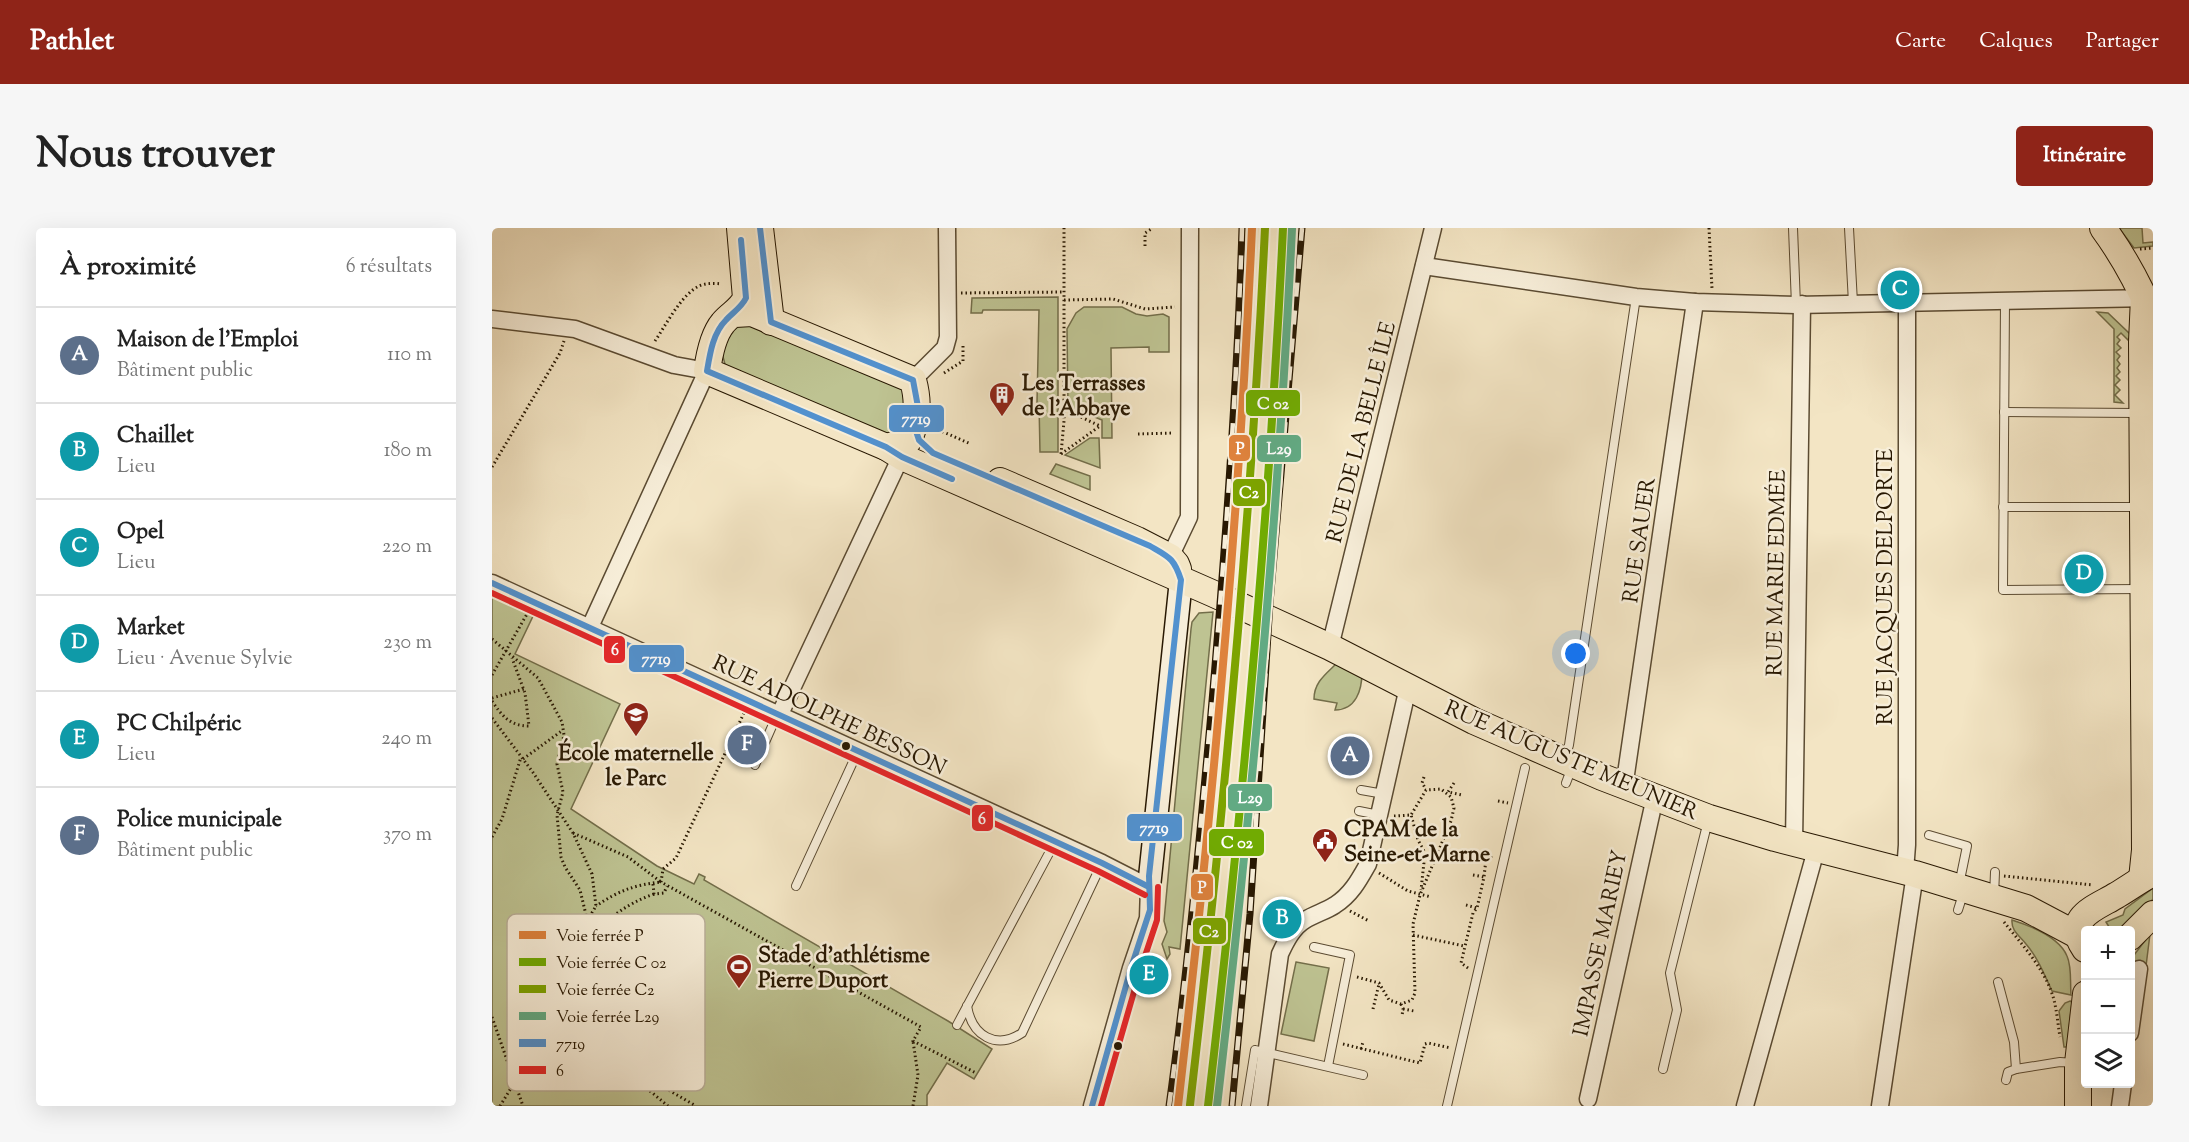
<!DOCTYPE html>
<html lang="fr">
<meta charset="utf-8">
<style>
:root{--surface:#fff;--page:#f6f6f6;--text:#222;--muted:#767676;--line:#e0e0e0;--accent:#8f2418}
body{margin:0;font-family:"Sorts Mill Goudy",serif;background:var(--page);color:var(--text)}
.controls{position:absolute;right:18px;bottom:18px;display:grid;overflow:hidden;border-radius:6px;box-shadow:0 6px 24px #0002}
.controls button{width:54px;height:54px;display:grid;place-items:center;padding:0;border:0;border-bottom:2px solid var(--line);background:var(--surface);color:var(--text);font:30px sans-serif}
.you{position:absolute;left:1084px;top:426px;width:21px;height:21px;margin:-15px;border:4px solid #fff;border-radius:50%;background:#1a73e8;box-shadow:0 0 0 9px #1a73e833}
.badge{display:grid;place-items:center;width:39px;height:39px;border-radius:50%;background:var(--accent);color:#fff;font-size:20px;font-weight:700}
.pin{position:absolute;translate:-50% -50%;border:3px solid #fff;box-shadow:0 2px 6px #0006}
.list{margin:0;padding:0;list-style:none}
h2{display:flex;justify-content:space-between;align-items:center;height:78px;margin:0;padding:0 24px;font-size:26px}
h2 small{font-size:20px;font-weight:400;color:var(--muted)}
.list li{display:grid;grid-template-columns:39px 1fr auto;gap:18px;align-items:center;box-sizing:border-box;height:96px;padding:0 24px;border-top:2px solid var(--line)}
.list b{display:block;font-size:22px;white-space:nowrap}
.list p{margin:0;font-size:20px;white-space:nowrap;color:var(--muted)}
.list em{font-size:20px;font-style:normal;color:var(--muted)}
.icon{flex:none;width:33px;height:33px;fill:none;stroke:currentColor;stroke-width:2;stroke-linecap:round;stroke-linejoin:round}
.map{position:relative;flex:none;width:1661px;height:878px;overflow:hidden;border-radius:6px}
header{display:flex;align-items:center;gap:36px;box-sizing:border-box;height:84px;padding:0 30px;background:var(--accent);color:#fff}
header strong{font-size:28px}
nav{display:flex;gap:33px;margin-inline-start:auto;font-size:21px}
.intro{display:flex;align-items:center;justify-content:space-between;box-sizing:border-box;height:144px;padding:0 36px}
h1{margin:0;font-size:42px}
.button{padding:15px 27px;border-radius:6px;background:var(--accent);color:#fff;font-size:21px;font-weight:700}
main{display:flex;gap:36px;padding:0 36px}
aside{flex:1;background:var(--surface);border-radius:6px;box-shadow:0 6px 24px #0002}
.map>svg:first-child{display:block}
.green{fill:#bec392;stroke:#736e4a;stroke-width:1.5}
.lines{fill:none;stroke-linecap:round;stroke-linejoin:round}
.lane-casing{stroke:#5b4b32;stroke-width:10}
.street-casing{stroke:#5b4b32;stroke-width:19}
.secondary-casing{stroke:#281802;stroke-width:25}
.primary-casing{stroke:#281802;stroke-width:28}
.path{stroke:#281802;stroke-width:3;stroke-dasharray:1.5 3;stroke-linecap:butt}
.lane{stroke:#f7eed9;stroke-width:8}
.street{stroke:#f7eed9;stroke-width:16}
.secondary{stroke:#f7eed9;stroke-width:22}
.primary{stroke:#f3e5c4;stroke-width:26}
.rail-casing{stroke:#281802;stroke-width:7}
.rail{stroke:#f7eed9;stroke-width:4.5;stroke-dasharray:14;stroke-linecap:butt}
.bus-1-casing{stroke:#f7eed9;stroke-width:10}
.bus-2-casing{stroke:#f7eed9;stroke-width:10}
.bus-1{stroke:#5291ce;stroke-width:6}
.bus-2{stroke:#e42729;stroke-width:6}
.rail-1-casing{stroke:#f7eed9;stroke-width:12}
.rail-2-casing{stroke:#f7eed9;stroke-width:12}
.rail-3-casing{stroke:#f7eed9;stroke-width:12}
.rail-4-casing{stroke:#f7eed9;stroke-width:12}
.rail-1{stroke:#de823c;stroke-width:8}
.rail-2{stroke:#71ab02;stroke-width:8}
.rail-3{stroke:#7da300;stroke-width:8}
.rail-4{stroke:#62aa83;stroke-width:8}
.bus-dot{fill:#281802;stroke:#f7eed9;stroke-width:2}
.labels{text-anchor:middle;stroke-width:5;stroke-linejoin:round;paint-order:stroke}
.poi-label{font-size:22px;font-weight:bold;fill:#281802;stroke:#f7eed9;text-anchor:start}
.street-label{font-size:22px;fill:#281802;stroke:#f7eed9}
.key{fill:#f7eed9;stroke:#b9ae98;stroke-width:1.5}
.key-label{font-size:16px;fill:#281802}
.line-badge{stroke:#f7eed9;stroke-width:2}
.badge-label{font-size:16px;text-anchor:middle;font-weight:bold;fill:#fff}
</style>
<header>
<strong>Pathlet</strong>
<nav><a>Carte</a><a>Calques</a><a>Partager</a></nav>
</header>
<div class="intro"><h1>Nous trouver</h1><a class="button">Itinéraire</a></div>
<main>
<aside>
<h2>À proximité<small>6 résultats</small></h2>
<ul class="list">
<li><span class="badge" style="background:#5c6f8a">A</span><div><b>Maison de l'Emploi</b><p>Bâtiment public</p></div><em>110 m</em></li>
<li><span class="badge" style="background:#0f9aa8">B</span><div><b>Chaillet</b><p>Lieu</p></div><em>180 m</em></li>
<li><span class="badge" style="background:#0f9aa8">C</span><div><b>Opel</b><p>Lieu</p></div><em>220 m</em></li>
<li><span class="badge" style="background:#0f9aa8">D</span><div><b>Market</b><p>Lieu · Avenue Sylvie</p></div><em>230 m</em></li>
<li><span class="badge" style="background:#0f9aa8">E</span><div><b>PC Chilpéric</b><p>Lieu</p></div><em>240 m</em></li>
<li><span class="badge" style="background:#5c6f8a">F</span><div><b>Police municipale</b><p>Bâtiment public</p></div><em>370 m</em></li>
</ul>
</aside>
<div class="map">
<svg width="1661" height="878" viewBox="0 0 1661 878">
<rect width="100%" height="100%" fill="#f3e5c4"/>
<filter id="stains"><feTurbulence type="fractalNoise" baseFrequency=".00333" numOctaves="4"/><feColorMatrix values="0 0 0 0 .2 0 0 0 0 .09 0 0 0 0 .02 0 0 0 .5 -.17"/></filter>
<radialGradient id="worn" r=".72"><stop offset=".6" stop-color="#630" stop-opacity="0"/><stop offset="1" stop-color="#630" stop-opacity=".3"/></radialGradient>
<g class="green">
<polygon points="1627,0 1650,0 1651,15 1661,14 1661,18 1642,20"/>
<polygon points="566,69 566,224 548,224 547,175 545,175 547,82 491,82 490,85 479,85 480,70"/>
<polygon points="592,79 630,79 644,86 655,88 671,86 677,89 677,124 657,124 657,119 619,120 620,210 610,210 610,192 576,178 575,101 584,85"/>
<polygon points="1605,84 1616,85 1639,107 1636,112 1629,105 1625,109 1628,112 1625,116 1629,120 1624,124 1628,128 1625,132 1628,136 1625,140 1628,144 1624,148 1628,152 1623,157 1628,162 1623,167 1631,175 1622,174 1622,101"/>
<polygon points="251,93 409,153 417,166 408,200 393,207 234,140 230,125 239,101"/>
<polygon points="598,210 607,210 608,240 573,227"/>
<polygon points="564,236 598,248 598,262 558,246"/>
<polygon points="0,367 42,386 23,426 128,476 79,581 165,638 202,656 207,646 213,649 212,652 456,793 500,821 482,851 455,835 435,867 435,878 0,878"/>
<polygon points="721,384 688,721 677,719 678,726 675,731 670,716 675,704 672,693 699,401 700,394 707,385"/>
<path d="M845,435L870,444C870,462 864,482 843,482L845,475L822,471C822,454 834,446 845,435Z"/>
<polygon points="1661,660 1661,671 1633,702 1619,702 1614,694 1631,687 1633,681"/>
<path d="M1520,692C1539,698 1567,709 1575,728C1580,739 1578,755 1579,767L1560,763C1552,746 1546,730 1534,716C1528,708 1519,703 1520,692Z"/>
<polygon points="1658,706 1654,738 1639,736 1639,731"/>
<polygon points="804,734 837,740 822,813 789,806"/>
<polygon points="1578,773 1580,774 1575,819 1572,819 1567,783 1573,775"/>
</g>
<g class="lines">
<defs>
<g id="lane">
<polyline points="1301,0 1304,77"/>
<polyline points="1357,0 1361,75"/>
<polyline points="1513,72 1511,362 1650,361"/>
<polyline points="1512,184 1646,185"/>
<polyline points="1511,279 1649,279"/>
<polyline points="1073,530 1077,517 1144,69"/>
<polyline points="263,537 285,487"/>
<polyline points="1074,555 1080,539"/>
<polyline points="869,562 892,566"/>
<polyline points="867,583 887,587"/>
<polyline points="1437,607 1475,618 1467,657"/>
<polyline points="304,658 366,523"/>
<polyline points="1502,668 1503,644"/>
<polyline points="1466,682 1472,663"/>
<polyline points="822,719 858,727 836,838"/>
<polyline points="1506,754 1522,814 1524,841 1516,844 1514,852"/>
<path d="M475,778C480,808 504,822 530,805L610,635"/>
<polyline points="465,797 563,614"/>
<polyline points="1171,841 1185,782 1178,745 1216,593"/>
<polyline points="1524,841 1568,834 1583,835"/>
<polyline points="754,878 763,822 871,847"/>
<polyline points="955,878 1033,540"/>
</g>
<g id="street">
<polyline points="932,38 1144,69 1203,74 1304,77 1660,70"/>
<polyline points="0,91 83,101 182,137 215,143 98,399"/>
<polyline points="421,152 453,120 456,109 455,0"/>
<polyline points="678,329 697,289 698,0"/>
<polyline points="0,355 610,635 657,659 656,690 639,740 600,878"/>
<polyline points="838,419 941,0"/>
<polyline points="287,488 413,220"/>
<polyline points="1130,556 1134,546 1203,74"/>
<polyline points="1302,615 1310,76"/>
<polyline points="1413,643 1415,617 1415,74"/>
<polyline points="1638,805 1647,741"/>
<polyline points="1096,871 1163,569"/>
<path d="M767,878L788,726C794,713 801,699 813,692C823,686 834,683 843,677C859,667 867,652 876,636L916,459"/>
<polyline points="1253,878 1324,622"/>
<polyline points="1388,878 1423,646"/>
<polyline points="1628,878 1631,856"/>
</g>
<polyline id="secondary" points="657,659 689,352"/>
<g id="primary">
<polyline points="268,0 279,94"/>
<path d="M1611,0C1630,26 1645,53 1658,83"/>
<path d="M243,86L260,85L421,152C427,174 426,192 416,213L394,219L215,143C217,128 221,107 231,95C238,86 249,82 254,70L248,0"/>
<polyline points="394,219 410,229 722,366 838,419 982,493 1110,549 1217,590 1283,610 1423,646 1534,680 1587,708"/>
<polyline points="508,253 645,312 678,329 684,336 686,341"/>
<polyline points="1650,651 1653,622 1650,114 1652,69"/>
<polyline points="1638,709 1661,686"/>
<path d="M1593,721C1571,689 1604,680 1625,667C1637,660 1649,651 1661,645"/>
<polyline points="1586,878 1586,835 1594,766"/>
</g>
</defs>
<use href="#lane" class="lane-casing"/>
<use href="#street" class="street-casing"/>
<use href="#secondary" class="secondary-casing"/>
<use href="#primary" class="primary-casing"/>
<g class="path">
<polyline points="1217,0 1220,61"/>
<polyline points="653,18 653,5 661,0"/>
<polyline points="1648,21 1661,20"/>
<polyline points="469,65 572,64"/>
<polyline points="572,72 621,71 653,81 683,79"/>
<path d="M163,113C174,97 189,67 207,58C214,55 222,55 230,56"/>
<polyline points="452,145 471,133 471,115"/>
<polyline points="442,200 479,216"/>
<polyline points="646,206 682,205"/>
<polyline points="569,226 572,193 572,0"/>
<polyline points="569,226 608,198 572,181"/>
<polyline points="0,239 68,125 72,113"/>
<polyline points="0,411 46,450 70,494 72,507 65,536 71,564 65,587 69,629 73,639 88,662 95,691"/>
<polyline points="0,447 35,386"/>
<polyline points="0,470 32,461"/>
<path d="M0,473C10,488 18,498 37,498L33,465L20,430"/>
<polyline points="252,485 184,630 171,641 169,654 429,799 421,813 484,845"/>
<polyline points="0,490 40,543 81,605 100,646 104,678 82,715 72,755 78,819 88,829 146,853 176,878"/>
<polyline points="31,531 71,502"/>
<polyline points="932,549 930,555 934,561"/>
<polyline points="962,555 956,564 970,567"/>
<polyline points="1006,573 1016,575"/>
<polyline points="902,588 919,587 926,612 933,625 929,662"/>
<path d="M81,605L136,629L169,654C142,657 126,663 104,678"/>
<polyline points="0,609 10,591 29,529"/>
<polyline points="887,645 916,663 939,669"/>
<polyline points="981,647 992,649"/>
<polyline points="1512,648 1601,657"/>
<polyline points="161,656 162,666 172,665 175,658"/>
<path d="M162,666C105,686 73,733 95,792C98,800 100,812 104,818C109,824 121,829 128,833C153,848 178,863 204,878"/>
<polyline points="974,677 985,680"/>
<polyline points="858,683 877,693"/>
<path d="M1512,694C1531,718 1554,742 1562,772C1565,784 1566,797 1568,809"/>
<polyline points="921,707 972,718"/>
<polyline points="976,740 969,735 981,685 985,680 992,649 994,631 1002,627"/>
<polyline points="865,749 887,755 897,772 909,776 920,772 923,765 921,696 928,667 959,593 962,580 959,569 949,561 934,562 919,587"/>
<polyline points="909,776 911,781 910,788"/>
<polyline points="881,781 887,756"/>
<polyline points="911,781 922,783"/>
<polyline points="0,789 31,878"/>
<polyline points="851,816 928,835 933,816 936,815 959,820"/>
<polyline points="869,821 871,814"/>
<polyline points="8,878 66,784 72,771"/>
<polyline points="421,878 426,847 421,813"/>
</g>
<use href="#lane" class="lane"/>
<use href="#street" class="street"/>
<use href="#secondary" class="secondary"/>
<use href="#primary" class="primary"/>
<defs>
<g id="rail">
<path d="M677,878C695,747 707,616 719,485C733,323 745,162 750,0"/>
<polyline points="740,878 758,686 778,375 810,0"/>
</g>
</defs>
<use href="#rail" class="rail-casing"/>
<use href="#rail" class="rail"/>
<defs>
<g id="bus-1">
<path d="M268,0L279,94L421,152L426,179L423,200L427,212L441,225L658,318C677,329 682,330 689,352L657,648L658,682L639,740L600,878"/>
<path d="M249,12L254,70C249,80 241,84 234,92C221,105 218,125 215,143L394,219L410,229L460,251"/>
<polyline points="0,355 610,635 657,659"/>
</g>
<g id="bus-2">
<polyline points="0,365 606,643 653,667"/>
<polyline points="609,878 648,743 665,692 666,659"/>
</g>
</defs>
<use href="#bus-1" class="bus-1-casing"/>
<use href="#bus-2" class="bus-2-casing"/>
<use href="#bus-1" class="bus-1"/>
<use href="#bus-2" class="bus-2"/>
<defs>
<path id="rail-1" d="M686,878C720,586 747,294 760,0"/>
<path id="rail-2" d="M716,878C750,586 777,294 791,0"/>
<path id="rail-3" d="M698,877C732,585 759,293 773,0"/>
<path id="rail-4" d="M725,878C759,586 786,294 800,1"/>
</defs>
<use href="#rail-1" class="rail-1-casing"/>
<use href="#rail-2" class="rail-2-casing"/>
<use href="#rail-3" class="rail-3-casing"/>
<use href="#rail-4" class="rail-4-casing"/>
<use href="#rail-1" class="rail-1"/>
<use href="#rail-2" class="rail-2"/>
<use href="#rail-3" class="rail-3"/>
<use href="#rail-4" class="rail-4"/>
</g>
<defs>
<symbol id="building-pin" viewBox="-11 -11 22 30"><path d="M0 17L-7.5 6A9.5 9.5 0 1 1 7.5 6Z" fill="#8f2418" stroke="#f7eed9"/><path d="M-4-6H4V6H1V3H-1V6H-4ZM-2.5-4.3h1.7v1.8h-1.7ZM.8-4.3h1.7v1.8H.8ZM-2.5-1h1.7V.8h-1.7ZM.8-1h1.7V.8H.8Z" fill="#fff"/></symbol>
<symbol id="school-pin" viewBox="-11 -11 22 30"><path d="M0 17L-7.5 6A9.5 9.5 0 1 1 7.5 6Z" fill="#8f2418" stroke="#f7eed9"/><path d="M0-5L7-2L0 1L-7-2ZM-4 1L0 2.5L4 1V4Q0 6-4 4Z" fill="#fff"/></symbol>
<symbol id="civic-pin" viewBox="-11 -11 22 30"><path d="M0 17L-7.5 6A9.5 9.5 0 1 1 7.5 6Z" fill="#8f2418" stroke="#f7eed9"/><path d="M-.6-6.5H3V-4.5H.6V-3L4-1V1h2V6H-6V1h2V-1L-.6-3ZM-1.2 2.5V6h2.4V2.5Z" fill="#fff"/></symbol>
<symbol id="stadium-pin" viewBox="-11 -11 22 30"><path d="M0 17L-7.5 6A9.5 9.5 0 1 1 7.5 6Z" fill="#8f2418" stroke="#f7eed9"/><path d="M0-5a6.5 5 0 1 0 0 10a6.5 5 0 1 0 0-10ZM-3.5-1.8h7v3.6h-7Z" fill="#fff"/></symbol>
</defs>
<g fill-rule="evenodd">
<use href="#building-pin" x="495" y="152" width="30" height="40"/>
<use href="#school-pin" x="129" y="472" width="30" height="40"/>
<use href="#civic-pin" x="818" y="598" width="30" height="40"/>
<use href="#stadium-pin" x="232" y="724" width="30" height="40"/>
</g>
<g class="bus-dot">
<circle cx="354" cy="518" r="5"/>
<circle cx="626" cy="818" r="5"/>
</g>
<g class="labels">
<g class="poi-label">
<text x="530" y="162">Les Terrasses<tspan x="530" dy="25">de l'Abbaye</tspan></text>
<text x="144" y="532" text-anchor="middle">École maternelle<tspan x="144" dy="25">le Parc</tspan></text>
<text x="852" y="608">CPAM de la<tspan x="852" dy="25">Seine-et-Marne</tspan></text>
<text x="266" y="734">Stade d'athlétisme<tspan x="266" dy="25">Pierre Duport</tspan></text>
</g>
<g class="street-label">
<text transform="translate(868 204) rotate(-76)" y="8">RUE DE LA BELLE ÎLE</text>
<text transform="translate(1146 312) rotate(-82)" y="8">RUE SAUER</text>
<text transform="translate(1283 345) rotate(-89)" y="8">RUE MARIE EDMÉE</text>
<text transform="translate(1392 359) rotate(-90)" y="8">RUE JACQUES DELPORTE</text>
<text transform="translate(338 486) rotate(25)" y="8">RUE ADOLPHE BESSON</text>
<text transform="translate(1080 531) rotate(23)" y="8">RUE AUGUSTE MEUNIER</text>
<text transform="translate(1107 715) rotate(-78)" y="8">IMPASSE MARIEY</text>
</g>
</g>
<rect x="15" y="686" width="198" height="177" rx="9" class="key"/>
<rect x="27" y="703" width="27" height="8" fill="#de823c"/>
<rect x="27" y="730" width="27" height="8" fill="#71ab02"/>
<rect x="27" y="757" width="27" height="8" fill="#7da300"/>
<rect x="27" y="784" width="27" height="8" fill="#62aa83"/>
<rect x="27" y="811" width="27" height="8" fill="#5291ce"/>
<rect x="27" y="838" width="27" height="8" fill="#e42729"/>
<g class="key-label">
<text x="64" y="713">Voie ferrée P</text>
<text x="64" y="740">Voie ferrée C 02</text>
<text x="64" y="767">Voie ferrée C2</text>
<text x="64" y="794">Voie ferrée L29</text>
<text x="64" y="821">7719</text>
<text x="64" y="848">6</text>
</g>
<g class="line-badge">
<rect x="753" y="161" width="56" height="28" rx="6" fill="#71ab02"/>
<rect x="396" y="176" width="57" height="29" rx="6" fill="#5291ce"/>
<rect x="736" y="206" width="23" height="28" rx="6" fill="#de823c"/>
<rect x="764" y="206" width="46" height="29" rx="6" fill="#62aa83"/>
<rect x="740" y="250" width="34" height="29" rx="6" fill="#7da300"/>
<rect x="111" y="407" width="23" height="29" rx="6" fill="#e42729"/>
<rect x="136" y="416" width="57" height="29" rx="6" fill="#5291ce"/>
<rect x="735" y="555" width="46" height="29" rx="6" fill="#62aa83"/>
<rect x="479" y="576" width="23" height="28" rx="6" fill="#e42729"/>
<rect x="634" y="585" width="57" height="29" rx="6" fill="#5291ce"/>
<rect x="716" y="600" width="57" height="29" rx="6" fill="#71ab02"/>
<rect x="698" y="645" width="24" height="28" rx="6" fill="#de823c"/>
<rect x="700" y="689" width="35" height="28" rx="6" fill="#7da300"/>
</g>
<g class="badge-label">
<text x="781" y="181">C 02</text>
<text x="424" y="196">7719</text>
<text x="748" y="226">P</text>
<text x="787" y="226">L29</text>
<text x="757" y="270">C2</text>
<text x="123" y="427">6</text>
<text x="164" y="436">7719</text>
<text x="758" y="575">L29</text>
<text x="490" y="596">6</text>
<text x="662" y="605">7719</text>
<text x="745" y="620">C 02</text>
<text x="710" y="665">P</text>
<text x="717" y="709">C2</text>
</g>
<rect width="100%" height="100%" filter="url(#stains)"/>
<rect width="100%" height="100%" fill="url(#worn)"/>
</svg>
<div class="controls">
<button>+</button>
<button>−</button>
<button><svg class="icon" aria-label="layers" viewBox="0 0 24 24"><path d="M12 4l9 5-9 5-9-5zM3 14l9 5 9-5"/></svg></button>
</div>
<div class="you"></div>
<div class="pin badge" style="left:858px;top:528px;background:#5c6f8a">A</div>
<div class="pin badge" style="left:790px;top:691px;background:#0f9aa8">B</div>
<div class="pin badge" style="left:1408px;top:62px;background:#0f9aa8">C</div>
<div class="pin badge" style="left:1592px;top:346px;background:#0f9aa8">D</div>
<div class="pin badge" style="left:657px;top:747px;background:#0f9aa8">E</div>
<div class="pin badge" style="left:255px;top:517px;background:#5c6f8a">F</div>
</div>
</main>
